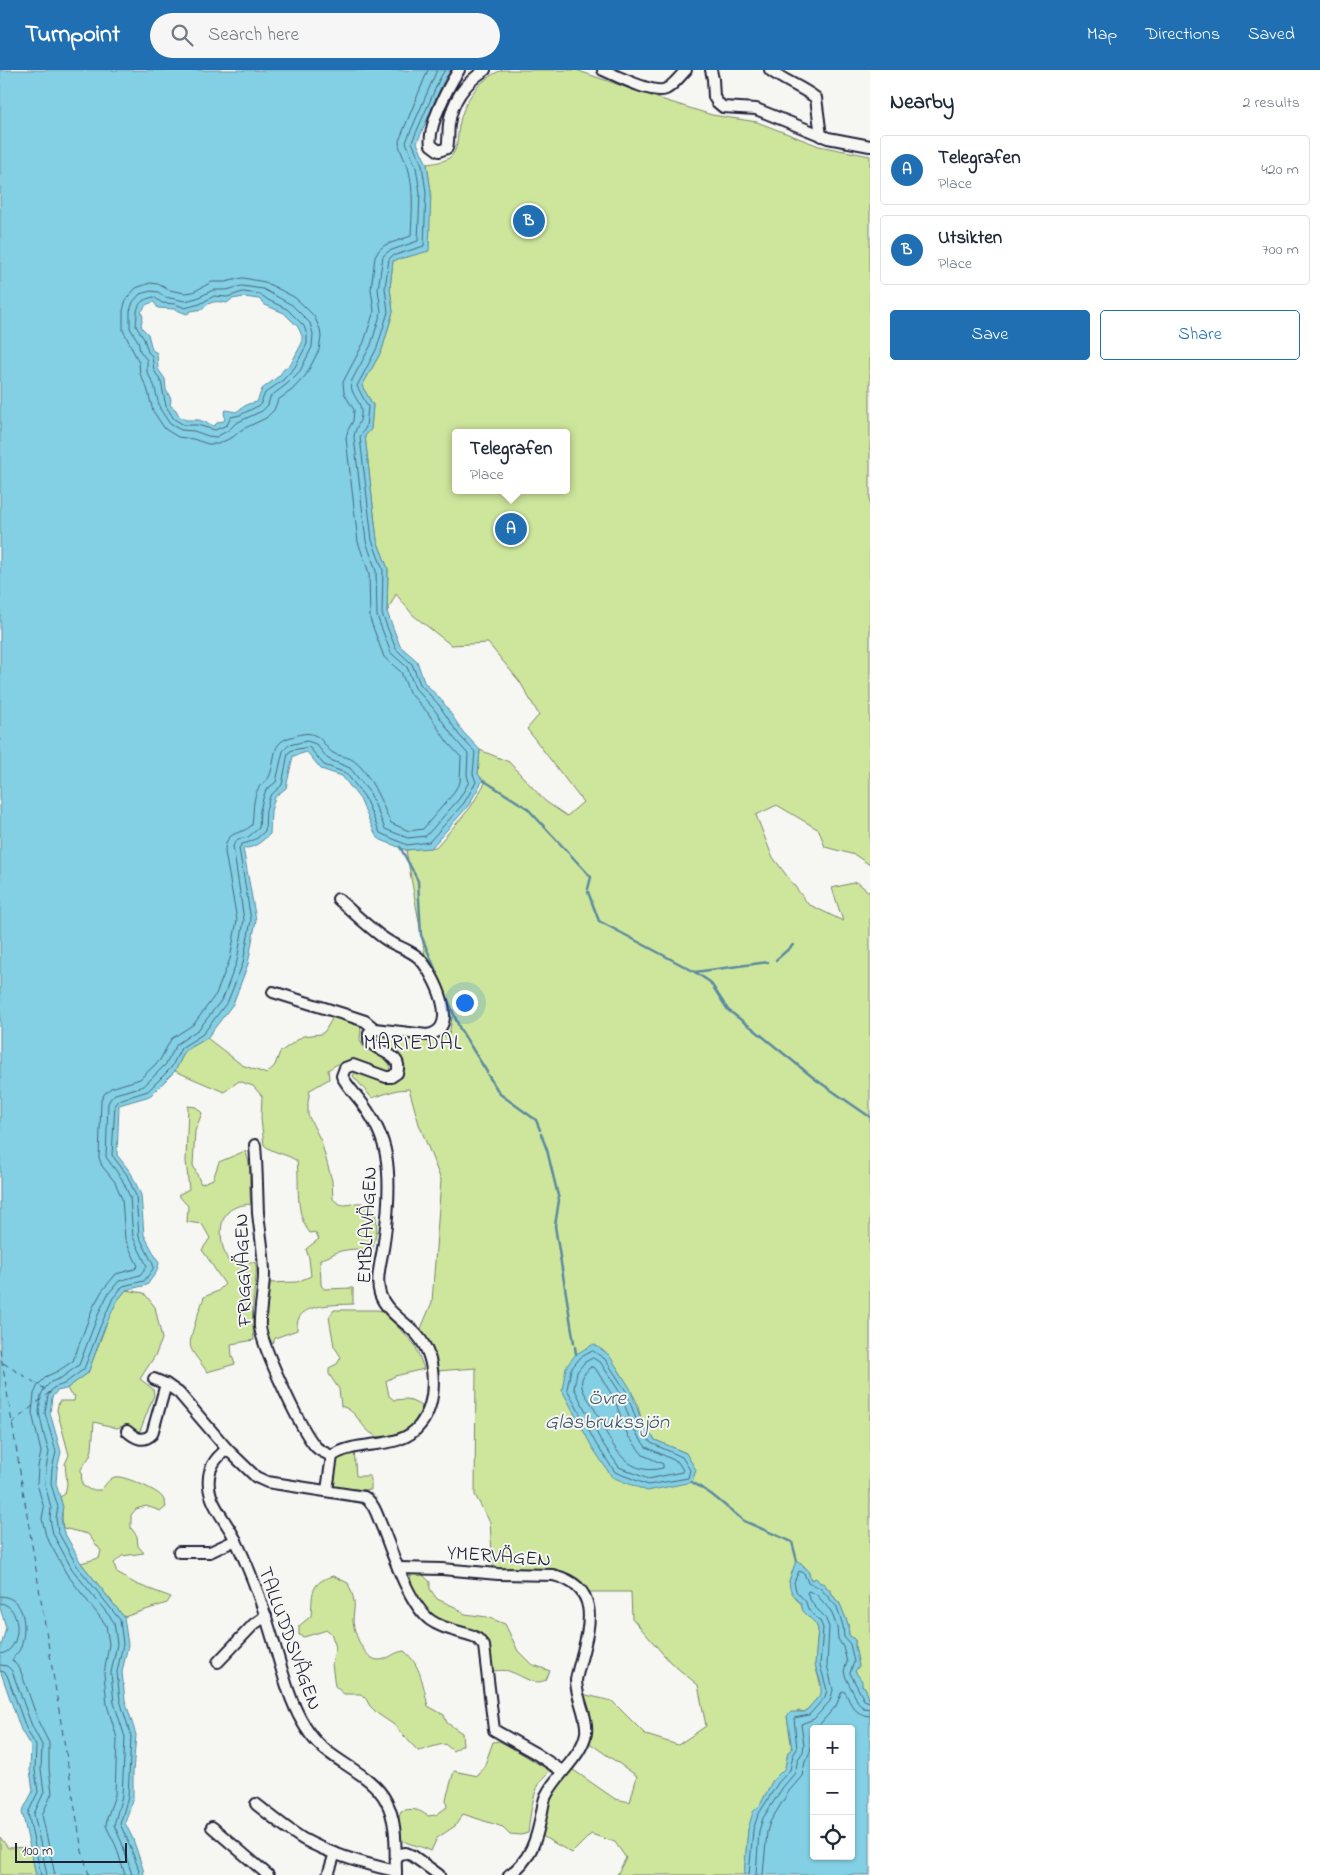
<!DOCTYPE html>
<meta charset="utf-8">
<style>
:root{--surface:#fff;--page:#f6f6f7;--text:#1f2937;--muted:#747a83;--line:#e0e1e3;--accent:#1f6fb2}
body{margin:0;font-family:"Indie Flower",sans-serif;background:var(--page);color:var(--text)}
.controls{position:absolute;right:15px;bottom:15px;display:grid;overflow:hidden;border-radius:5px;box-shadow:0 1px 4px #0004}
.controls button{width:45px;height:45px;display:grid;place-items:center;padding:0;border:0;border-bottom:1px solid var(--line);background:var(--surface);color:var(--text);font:25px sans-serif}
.scale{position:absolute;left:15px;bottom:12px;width:112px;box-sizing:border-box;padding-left:5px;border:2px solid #22223b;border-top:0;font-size:14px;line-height:18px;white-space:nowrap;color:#22223b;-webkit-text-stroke:4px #f6f6f2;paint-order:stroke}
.you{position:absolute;left:464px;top:932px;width:18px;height:18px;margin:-12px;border:4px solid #fff;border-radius:50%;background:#1a73e8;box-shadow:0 0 0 8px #1a73e833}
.badge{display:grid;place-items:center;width:32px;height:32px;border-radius:50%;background:var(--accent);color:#fff;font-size:16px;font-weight:700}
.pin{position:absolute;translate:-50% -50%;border:2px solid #fff;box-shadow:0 1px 5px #0006}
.popup{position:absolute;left:452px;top:359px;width:118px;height:65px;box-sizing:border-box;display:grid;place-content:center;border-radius:5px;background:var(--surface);filter:drop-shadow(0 1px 4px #0005);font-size:16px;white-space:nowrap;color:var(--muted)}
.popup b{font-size:19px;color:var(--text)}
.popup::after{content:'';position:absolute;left:50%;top:100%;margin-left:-10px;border:10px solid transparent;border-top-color:var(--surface)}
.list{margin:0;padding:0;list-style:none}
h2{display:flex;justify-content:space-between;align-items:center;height:65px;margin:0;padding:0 20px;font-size:21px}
h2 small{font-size:16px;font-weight:400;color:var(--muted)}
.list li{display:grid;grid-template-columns:32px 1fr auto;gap:15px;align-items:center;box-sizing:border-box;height:70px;margin:0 10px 10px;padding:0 10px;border:1px solid var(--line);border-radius:5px}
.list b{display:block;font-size:19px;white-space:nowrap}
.list p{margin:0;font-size:16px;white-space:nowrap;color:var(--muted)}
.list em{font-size:16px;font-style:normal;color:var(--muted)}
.actions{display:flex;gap:10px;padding:15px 20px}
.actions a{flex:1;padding:11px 0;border:1px solid var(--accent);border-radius:5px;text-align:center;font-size:18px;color:var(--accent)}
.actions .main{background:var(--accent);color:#fff}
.icon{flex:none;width:28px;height:28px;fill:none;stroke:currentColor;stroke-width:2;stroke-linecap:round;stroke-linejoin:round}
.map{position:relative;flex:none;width:870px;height:1805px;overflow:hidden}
header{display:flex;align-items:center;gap:30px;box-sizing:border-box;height:70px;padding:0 25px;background:var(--accent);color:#fff}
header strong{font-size:24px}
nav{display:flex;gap:28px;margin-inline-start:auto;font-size:18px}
.search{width:350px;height:45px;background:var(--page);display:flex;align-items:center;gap:12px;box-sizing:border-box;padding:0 18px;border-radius:28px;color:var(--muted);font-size:19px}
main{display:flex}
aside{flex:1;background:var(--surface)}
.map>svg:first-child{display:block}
.green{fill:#cee69c;stroke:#78846c;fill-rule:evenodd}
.water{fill:#83cfe3;stroke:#5c8aa0;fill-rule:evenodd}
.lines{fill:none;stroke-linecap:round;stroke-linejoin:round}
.shore{stroke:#49677e;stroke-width:1}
.stream{stroke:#5c8aa0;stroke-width:2.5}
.ferry{stroke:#3f566d;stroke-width:1;stroke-dasharray:6 5;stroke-linecap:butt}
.minor-casing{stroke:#22223b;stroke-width:14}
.minor{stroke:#f6f6f2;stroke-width:10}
.labels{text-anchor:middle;stroke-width:4;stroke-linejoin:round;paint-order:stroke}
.street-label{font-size:20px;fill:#22223b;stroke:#f6f6f2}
.neighbourhood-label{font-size:21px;letter-spacing:1px;fill:#22223b;stroke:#f6f6f2}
.water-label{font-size:21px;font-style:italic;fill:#3f566d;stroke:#f6f6f2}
</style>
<header>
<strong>Turnpoint</strong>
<div class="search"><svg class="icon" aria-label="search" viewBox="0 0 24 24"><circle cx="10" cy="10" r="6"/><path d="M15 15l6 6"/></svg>Search here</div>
<nav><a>Map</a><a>Directions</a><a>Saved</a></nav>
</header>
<main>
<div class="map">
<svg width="870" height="1805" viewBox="0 0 870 1805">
<rect width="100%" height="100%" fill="#f6f6f2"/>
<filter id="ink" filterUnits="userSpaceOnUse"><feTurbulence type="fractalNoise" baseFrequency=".02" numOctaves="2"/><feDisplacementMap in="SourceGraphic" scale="10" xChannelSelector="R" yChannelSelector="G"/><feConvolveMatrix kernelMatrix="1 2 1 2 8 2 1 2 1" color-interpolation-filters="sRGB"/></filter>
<g filter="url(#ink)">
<g class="green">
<path d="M502,0H576L651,26L712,45L757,52L819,76L870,86V795L855,785L825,777L819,760L777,735L756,745L772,786L808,834L843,851L832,818L857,812L870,823V1631L855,1601L859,1596L855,1577V1570L849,1565L848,1554L839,1532L836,1530L830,1520L823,1514L811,1510L808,1500L800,1492L795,1494L789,1511L796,1529L801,1534L803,1541L816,1554L818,1559L815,1595L822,1620L821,1624L805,1642L799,1641L787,1646L792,1679L788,1682L785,1698L773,1710L748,1760L744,1805H617L626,1788L615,1772L591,1764L572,1783L542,1766L549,1729L569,1697L615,1729L630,1732L637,1706L588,1672L582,1624L612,1631L646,1665L678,1675L706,1656L698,1615L670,1592L632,1548L631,1522H590C583,1515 574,1507 565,1503C554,1497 508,1498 493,1498L490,1452L475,1425L476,1298L436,1301C434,1285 430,1273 420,1261L432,1232L441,1110L419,1054L409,1019L397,1020L372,1028L353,1006L356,1000C375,1005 390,1024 404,998L402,990L374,970V967L379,964L434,967L449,965L452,948L445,929L425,885L406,780L436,777L470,738L485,713L478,704L480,680L509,692L545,731L567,746L583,732L527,659L539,645L520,612L488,573L451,575L413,545L396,524L387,542L388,499L377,470L365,366L371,359L373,335L362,316L382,280L393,242L390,218L393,191L431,122L427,94C434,93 443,92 449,88C459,81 457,66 459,56C464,30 478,10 502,0ZM456,363H566V420H456ZM617,1297L636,1330L643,1355L655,1370L686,1383L575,1341Z"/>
<path d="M333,947L357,954L361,958L360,971L363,976L388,991L390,996L389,1003C367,996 348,984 328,1000L329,1009L310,1020L308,1032V1045L321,1071L332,1111L333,1129C346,1142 352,1129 365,1134C383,1141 376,1168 372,1180C363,1178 343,1179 335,1183C329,1186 327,1188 320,1189L321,1215L324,1219L353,1218V1234C339,1235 306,1233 299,1248C297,1251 297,1256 297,1260L275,1268L273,1274C260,1257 266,1234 268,1213L297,1212L311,1206L309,1188L306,1179L319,1169L315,1162L310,1163C294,1143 300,1115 297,1091C286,1083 274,1084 264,1075L261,1049L262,1026L253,1016L239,1011L224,1022L175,1001L185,981L207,968L242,995L267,1004L275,995L280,982L303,966L321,964L325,961Z"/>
<path d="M188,1036L196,1037L202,1043L195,1061L193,1095L201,1114L213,1109L219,1092L245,1081C253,1095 248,1117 251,1134C242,1135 234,1136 228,1142C217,1153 221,1178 228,1190C238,1192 245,1190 256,1193C257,1207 254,1220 253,1234C252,1246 253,1258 254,1270L231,1274L232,1286L235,1294L207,1302C203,1295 193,1284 191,1278C187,1271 201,1237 204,1227L218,1221L225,1214C216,1203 211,1191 202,1180L210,1168L202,1154L187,1152L188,1136L178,1125L189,1119L186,1091Z"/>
<path d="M126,1220L144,1223L155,1237L162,1269L156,1284L140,1309L153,1319L154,1325L140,1361L134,1363L124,1356L117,1358L94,1352L92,1379L90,1386L81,1399L82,1415L90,1420H101C105,1416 109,1408 115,1407C123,1405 153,1419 159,1424C164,1428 165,1432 166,1437L161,1441L146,1436L136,1439L131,1445V1458L137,1466L138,1476L144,1483L122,1486L114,1493L117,1503L136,1514L171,1527L167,1533L124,1547L81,1493L99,1488L101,1481L88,1464L63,1458C61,1447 64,1438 60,1427L65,1424L67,1414L65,1394L69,1385L57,1340L59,1331H74L75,1326L70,1324L67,1318L88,1303L110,1244L117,1231Z"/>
<path d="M334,1240H377L386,1242L392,1251L415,1275L424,1299L395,1306L386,1311L389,1326L394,1330L407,1329L422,1336C416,1355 398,1375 376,1366C360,1359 359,1341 341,1336L339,1319L329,1304V1298L337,1294L341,1287L334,1276L329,1247Z"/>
<polygon points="354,1379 356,1406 370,1406 371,1410 371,1420 337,1418 333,1416 332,1412 336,1389"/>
<path d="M421,1503L430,1512V1519L437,1529L455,1537L465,1544L487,1547L505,1554L518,1581L531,1594L550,1601L546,1610C533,1616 523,1606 511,1602C506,1599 497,1601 491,1601L486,1574C455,1559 414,1546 410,1505Z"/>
<path d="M333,1506L348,1513C350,1519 353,1525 354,1531C355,1538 353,1544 353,1551C354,1563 364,1590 379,1590C388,1590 394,1582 404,1581C421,1594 423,1616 428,1636L444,1645L447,1653L462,1663L463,1675L453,1681L445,1674C435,1675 428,1679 418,1681L393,1654L378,1644L370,1636L366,1629L361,1624H344L335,1616L332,1594L336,1577L331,1563L327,1560L304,1567L299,1565V1556L311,1546C313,1524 309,1513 333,1506Z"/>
<path d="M499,1671L521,1683L550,1701C532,1715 531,1742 528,1763L521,1765L510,1764L503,1757L463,1744L455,1756L437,1768L431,1781C420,1775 406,1775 398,1767V1750L401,1741C413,1738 418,1739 428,1746L436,1745L447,1737L446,1729L454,1701L478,1706L484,1697L493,1672Z"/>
<polygon points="0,1767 8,1778 30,1777 36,1805 0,1805"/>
</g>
<g class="water">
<path d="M0,0H451L444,10L417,73L427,94L431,122L429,181L393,191L390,218L393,242L382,280L362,316L373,335L371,359L365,366L377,470L388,499L387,542L400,576L417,591L424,612L443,632L463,662L480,680L478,704L483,710L468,736L431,778L406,780L381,770L376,766L360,729L342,706L321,699L307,682L293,686L286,718L275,727L271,741L270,764C262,771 254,779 243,778L256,850L248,894L233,934L207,968L185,981L175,1001L150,1026L119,1035L117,1085L131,1103L141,1125L144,1165L159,1193L157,1201L147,1215L126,1220L117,1231L104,1259L88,1303L66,1319L57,1321L52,1327L50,1343L61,1382L57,1399L56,1414L63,1437L61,1448L63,1460L81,1493L124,1547L128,1575L122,1602L125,1630L136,1665L133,1702V1728L125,1753L133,1769L144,1802L143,1805H36L22,1742L33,1721L30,1700L31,1677L21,1660L0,1600V1581L6,1557L0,1538ZM244,227L259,229L265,235L284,243L298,257L302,266V273L291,294L284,299L279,306L262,319L257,332L248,334L236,342L226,340L224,342L225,347L224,351L218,352L214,356L199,350H186L179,346L176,340L170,335L171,329L166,320L165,309L158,299L157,283L152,280L148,264L142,258L141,254L143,247L141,242C147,235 143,235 154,232L158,238L174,239L187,244L191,241L203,239C210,230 218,231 227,233L232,229Z"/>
<polygon points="594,1274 609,1285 630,1318 643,1355 655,1370 686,1383 696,1400 692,1412 647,1421 612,1407 592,1377 562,1320 566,1297 576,1284"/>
<path d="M797,1491L808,1500L811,1510L816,1508L820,1513H823L841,1536L848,1554L849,1565L855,1570V1577L859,1596L855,1601L862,1611V1616L865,1617L870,1631V1805H744L748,1759L753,1742L760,1735L773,1710L785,1698L788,1682L792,1679L787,1646L791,1642H805L821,1624V1613L815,1595L818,1559L816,1554L803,1541L801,1534L792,1523L790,1518L789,1511L795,1494ZM814,1659H851V1786H814Z"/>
</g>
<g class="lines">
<g class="shore">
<polygon points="243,208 265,212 294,227 301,233 314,246 320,259 321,267 319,280 306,305 292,320 278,330 274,340 266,348 241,360 233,367 218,374 208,374 193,369 178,367 165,359 153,341 147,318 140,304 139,293 123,260 123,241 126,229 136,218 150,213 158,214 169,220 185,223 193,222 212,212 225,212"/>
<polygon points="242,216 263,219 292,235 310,253 313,264 312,277 300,301 287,314 270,327 268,335 262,341 236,353 229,360 216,367 208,366 194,361 181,360 170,354 160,339 154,315 147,302 147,290 140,281 138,271 130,258 130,241 133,232 140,224 151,221 158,222 165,227 185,231 197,228 213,220 226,220"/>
<path d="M243,222L260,224L268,230L287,239L304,256L307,265V274L295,297L283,310L265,323L260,335L240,345L231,347L227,355L215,360L197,355H184L174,349L166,336L161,312L154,300L152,286L148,282L144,269L136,256C138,240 134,231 154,227L162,233L175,234L185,238L200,234L214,226L227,227Z"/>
<polygon points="593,1281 605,1289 626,1321 639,1357 651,1373 682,1387 690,1400 688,1408 648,1415 615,1402 596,1374 567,1319 571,1299 580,1288"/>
<polygon points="593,1288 601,1293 621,1324 633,1359 646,1377 678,1392 683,1400 682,1402 648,1409 619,1397 601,1371 574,1318 577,1302 584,1293"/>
<path d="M591,1297L595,1298L614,1328L628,1366L643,1385L663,1394V1398C623,1408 610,1370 595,1340C592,1333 584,1325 582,1317C580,1309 585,1301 591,1297Z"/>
<path d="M0,1526C26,1527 27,1558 21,1577C19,1582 15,1585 12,1590L20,1599L39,1653L49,1673V1699L52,1723L42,1745L55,1805"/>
<path d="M0,1533C23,1535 23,1582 0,1584"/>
<polyline points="0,1595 7,1596 12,1601 32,1656 42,1675 41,1699 44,1722 34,1744 47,1805"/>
<polyline points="0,1601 4,1602 7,1605 26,1658 36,1676 35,1700 38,1722 28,1743 41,1805"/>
<path d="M125,1805L116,1776L106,1756L107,1748L115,1725L117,1668L107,1635L104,1604L109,1574L106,1555L66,1503L46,1466L42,1449L44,1438L37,1414L38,1397L41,1382L32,1343L34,1324L38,1315L47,1306L58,1301L73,1291L93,1237L102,1221L116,1204L135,1199L138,1196L125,1169L122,1129L115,1112L102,1096L99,1088L101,1030L105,1023L111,1018L140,1009L160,990L171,969L194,954L216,924L230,889L237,850L225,782C225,759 241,766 252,755C254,742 252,729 259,717C262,713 267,711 269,707C278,687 268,672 295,666C301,664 308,662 314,665C323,668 325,678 333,683C338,686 345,686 351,689C370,700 382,735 391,753L409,761L423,759L452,725L460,712L461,687L448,673L428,643L409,622L401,602L384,587L370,549L369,503L358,472L346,368L348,360L353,351L354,340L344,323L343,312L364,272L374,241L371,219L375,187L379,180L385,175L411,166C412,144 414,122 409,101C407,91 399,83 399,71L428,0"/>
<path d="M132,1805L122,1773L114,1755L122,1726L125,1667L114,1633L111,1603L117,1574L114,1552L72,1499L53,1464L50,1449L51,1438L45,1414L46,1398L49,1382L44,1365L39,1342L41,1325L44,1319L51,1312L61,1308L79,1295L100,1240L108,1224L119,1211L140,1205L147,1196L133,1167L130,1127L122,1109L106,1087L108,1033L111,1028L115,1024L144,1016L166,994L177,974L199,959L223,928L237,891L244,850L233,776L238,769L248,767L259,758L260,740L264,725L266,720L276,712L283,681L289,675L307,671L316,674L328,689L350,698L370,723L385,759L408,768L426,766L459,729L469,712L467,705L468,684L454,668L434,639L415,618L407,597L391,583L377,546L376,501L366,471L354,367C355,356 362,354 361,340C360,329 348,323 352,310L371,275L381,242L378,219L383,186L389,181L418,171L420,123L416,97L406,72L437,0"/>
<path d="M138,1805L139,1800L128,1771L120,1754L128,1727L131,1666L120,1630L117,1602L123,1574L120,1550L77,1496L58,1462L56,1448L58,1437L51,1414L52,1399L56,1382L45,1343L48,1326L53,1318L64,1314L84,1299L100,1257L113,1228L123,1216L144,1211L153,1199V1194L139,1166L136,1126L127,1105L112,1085L115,1034L119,1030L148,1021L171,998L181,978L203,964L228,931L243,893L251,850L239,778L242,774C252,772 257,769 265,761L266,740L270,726L282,715L288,683L292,680L309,677L324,695L346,703L364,726L380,763L407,775L429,772L464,733L476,712L473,704L475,682L459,665L439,635L420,614L412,594L396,579L382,544L383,500L372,470L360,367L366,357L368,337L357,316L377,278L388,242L385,218L389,189L392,186L424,176L426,122L422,95L412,72L440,8L445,0"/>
<polyline points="749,1805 753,1760 758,1745 778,1713 790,1700 793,1685 797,1679 794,1648 809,1645 825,1627 827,1620 820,1595 823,1558 820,1551 808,1539 806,1532 796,1521 794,1512 799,1501 804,1503 808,1513 820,1518 837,1537 843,1556 844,1567 850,1574 854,1592 850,1603 864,1630 870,1632"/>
<polyline points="756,1805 759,1761 763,1748 783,1717 795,1703 798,1689 803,1682 804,1675 801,1654 814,1649 830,1631 833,1620 827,1595 829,1557 825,1547 814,1536 807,1524 808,1521 816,1524 831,1541 837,1557 838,1569 843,1577 847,1592 844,1601 846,1608 859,1634 864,1638 870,1639"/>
<path d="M763,1805L767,1762L770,1752L789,1721L802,1706L805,1692L811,1680L810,1660L819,1655L836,1636L842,1621L845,1622C851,1634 854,1645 870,1646"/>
</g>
<g class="stream">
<polyline points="483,710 527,738 591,807 588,819"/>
<polyline points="400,777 413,801"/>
<polyline points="414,803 418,811 421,865 460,959 487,1002"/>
<polyline points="588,822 599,851 695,902 768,892"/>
<polyline points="776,890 793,875"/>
<polyline points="695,902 710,912 728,940 749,956"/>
<polyline points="751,957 815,1009 870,1047"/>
<polyline points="488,1005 500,1024 536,1050 540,1060"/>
<polyline points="541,1064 547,1080 559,1130 555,1156 574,1273"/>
<polyline points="575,1277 576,1284"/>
<polyline points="692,1412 711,1424 744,1451 792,1472 797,1491"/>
</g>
<g class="ferry">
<polyline points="0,1279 82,1781 89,1805"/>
<polyline points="3,1293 50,1322 12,1353"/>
</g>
<defs>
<g id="minor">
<path d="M459,0C449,15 427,57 431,75L439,81L447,78C449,70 448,62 449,54C452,31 465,13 485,0"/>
<path d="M603,0C615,5 654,25 666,19C674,15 680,6 686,0"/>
<polyline points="711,0 713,9 714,27 717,32 723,37 756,39 828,68 870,76"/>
<path d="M770,0C784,11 802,17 816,28L821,66"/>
<path d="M273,922L353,947L365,951L375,959L427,965C463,960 433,902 419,888C409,879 395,876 385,869C368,857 353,842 338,829"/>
<path d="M255,1075C257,1098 257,1120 258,1143C260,1163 264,1184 264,1204C264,1221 259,1240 260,1257C263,1278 301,1361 316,1377C321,1382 326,1383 332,1386L327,1420"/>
<polyline points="154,1309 166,1314"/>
<path d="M127,1361C135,1368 143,1373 152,1364L166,1314L179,1323L227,1379L256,1407L267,1412L364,1427C375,1433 378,1449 383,1459C393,1485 409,1534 430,1550C442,1559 459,1561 473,1566L478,1569L484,1576L494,1660L535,1683L562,1701"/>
<path d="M227,1379C214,1389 207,1400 209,1417C211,1436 228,1453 236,1471C251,1502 263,1536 273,1570C283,1602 290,1637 310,1664C329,1691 371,1702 386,1731C398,1753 395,1781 396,1805"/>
<path d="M332,1386C359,1368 399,1382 420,1355C438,1332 437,1289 418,1266C407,1253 386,1242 380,1224C375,1208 382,1189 384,1172C388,1144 391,1113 386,1085C383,1067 373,1048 362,1033C356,1025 347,1016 342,1006L345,998L353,995L386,1007H391L397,1003C404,984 378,983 369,971V963L375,959"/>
<polyline points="179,1482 210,1482 236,1470"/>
<path d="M398,1498L442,1499L498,1504L553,1505C611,1519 583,1572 576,1610C576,1628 588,1646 586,1663C582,1686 557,1704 547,1724C543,1730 543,1739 541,1746C537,1769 530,1791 509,1805"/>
<polyline points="218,1592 254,1554 266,1546"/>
<path d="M256,1734C271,1746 287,1759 303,1769C332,1785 364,1794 396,1801"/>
<polyline points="212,1757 268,1805"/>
<polyline points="396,1788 400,1784 406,1783 413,1786 439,1805"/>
<polyline points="328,1805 335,1783"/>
</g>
</defs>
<use href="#minor" class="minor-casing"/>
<use href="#minor" class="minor"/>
</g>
</g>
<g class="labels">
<g class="street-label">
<text transform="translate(366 1155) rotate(-87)" y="7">EMBLAVÄGEN</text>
<text transform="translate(242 1200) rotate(-92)" y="7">FRIGGVÄGEN</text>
<text transform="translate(499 1485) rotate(4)" y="7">YMERVÄGEN</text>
<text transform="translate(291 1568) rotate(70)" y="7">TALLUDDSVÄGEN</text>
</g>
<g class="neighbourhood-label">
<text x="413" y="979">MARIEDAL</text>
</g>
<g class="water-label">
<text x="607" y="1334">Övre<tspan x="607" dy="24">Glasbrukssjön</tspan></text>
</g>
</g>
</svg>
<div class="controls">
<button>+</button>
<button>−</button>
<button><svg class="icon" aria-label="locate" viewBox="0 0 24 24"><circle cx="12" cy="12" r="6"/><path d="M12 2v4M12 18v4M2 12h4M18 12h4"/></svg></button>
</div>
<div class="scale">100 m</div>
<div class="you"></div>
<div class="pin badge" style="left:511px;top:459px">A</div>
<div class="popup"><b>Telegrafen</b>Place</div>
<div class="pin badge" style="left:529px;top:151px">B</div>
</div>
<aside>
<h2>Nearby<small>2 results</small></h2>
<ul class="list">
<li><span class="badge">A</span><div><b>Telegrafen</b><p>Place</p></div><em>420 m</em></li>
<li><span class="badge">B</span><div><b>Utsikten</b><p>Place</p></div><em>700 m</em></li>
</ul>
<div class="actions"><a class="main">Save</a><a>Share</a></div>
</aside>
</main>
